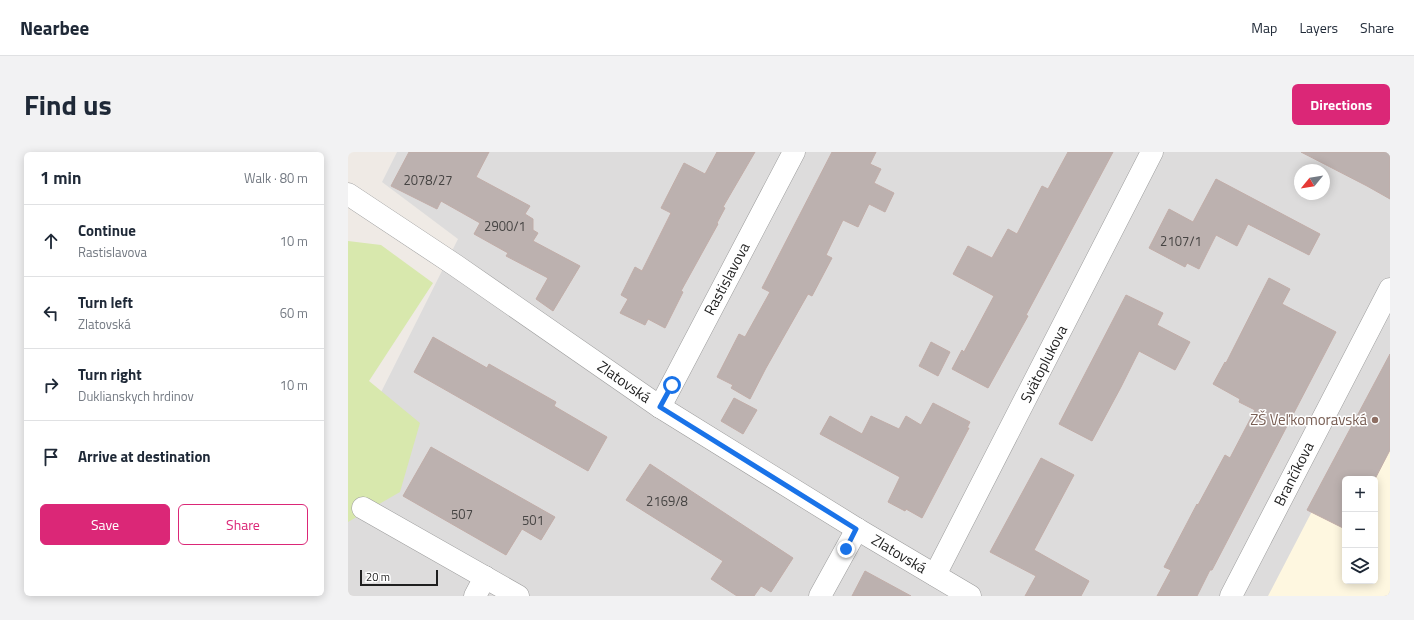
<!DOCTYPE html>
<meta charset="utf-8">
<style>
:root{--surface:#fff;--page:#f2f2f3;--text:#1f2937;--muted:#747a83;--line:#e0e1e3;--accent:#db2777}
body{margin:0;font-family:"Titillium Web",sans-serif;background:var(--page);color:var(--text)}
.controls{position:absolute;right:12px;bottom:12px;display:grid;overflow:hidden;border-radius:6px;box-shadow:0 2px 10px #0003}
.controls button{width:36px;height:36px;display:grid;place-items:center;padding:0;border:0;border-bottom:1px solid var(--line);background:var(--surface);color:var(--text);font:20px sans-serif}
.compass{position:absolute;left:946px;top:12px;width:36px;height:36px;border-radius:50%;background:var(--surface);box-shadow:0 2px 10px #0003;rotate:240deg}
.scale{position:absolute;left:12px;bottom:10px;width:78px;box-sizing:border-box;padding-left:4px;border:2px solid #1f1f1f;border-top:0;font-size:11px;line-height:14px;white-space:nowrap;color:#1f1f1f;-webkit-text-stroke:3px #fff;paint-order:stroke}
.stop{position:absolute;width:12px;height:12px;margin:-9px;border:3px solid #1a73e8;border-radius:50%;background:#fff}
.stop.end{background:#1a73e8;border-color:#fff;box-shadow:0 1px 4px #0008}
.list{margin:0;padding:0;list-style:none}
h2{display:flex;justify-content:space-between;align-items:center;height:52px;margin:0;padding:0 16px;font-size:17px}
h2 small{font-size:13px;font-weight:400;color:var(--muted)}
.list li{display:grid;grid-template-columns:26px 1fr auto;gap:12px;align-items:center;box-sizing:border-box;height:72px;padding:0 16px;border-top:1px solid var(--line)}
.list b{display:block;font-size:15px;white-space:nowrap}
.list p{margin:0;font-size:13px;white-space:nowrap;color:var(--muted)}
.list em{font-size:13px;font-style:normal;color:var(--muted)}
.actions{display:flex;gap:8px;padding:12px 16px}
.actions a{flex:1;padding:9px 0;border:1px solid var(--accent);border-radius:6px;text-align:center;font-size:14px;color:var(--accent)}
.actions .main{background:var(--accent);color:#fff}
.icon{flex:none;width:22px;height:22px;fill:none;stroke:currentColor;stroke-width:2;stroke-linecap:round;stroke-linejoin:round}
.map{position:relative;flex:none;width:1042px;height:444px;overflow:hidden;border-radius:6px}
header{display:flex;align-items:center;gap:24px;box-sizing:border-box;height:56px;padding:0 20px;background:var(--surface);border-bottom:1px solid var(--line)}
header strong{font-size:19px}
nav{display:flex;gap:22px;margin-inline-start:auto;font-size:14px}
.intro{display:flex;align-items:center;justify-content:space-between;box-sizing:border-box;height:96px;padding:0 24px}
h1{margin:0;font-size:28px}
.button{padding:10px 18px;border-radius:6px;background:var(--accent);color:#fff;font-size:14px;font-weight:700}
main{display:flex;gap:24px;padding:0 24px}
aside{flex:1;background:var(--surface);border-radius:6px;box-shadow:0 2px 10px #0003}
.map>svg:first-child{display:block}
.residential{fill:#dddcdc;fill-rule:evenodd}
.education{fill:#fef7e0;fill-rule:evenodd}
.grass{fill:#d8e8ad}
.building{fill:#bcb1af;stroke:#c1ada8}
.lines{fill:none;stroke-linecap:round;stroke-linejoin:round}
.minor-casing{stroke:#9c9c9c;stroke-width:23}
.minor{stroke:#fff;stroke-width:22}
.route{stroke:#1a73e8;stroke-width:5}
.education-dot{fill:#8d6e63;stroke:#fff;stroke-width:1.5}
.labels{text-anchor:middle;stroke-width:3;stroke-linejoin:round;paint-order:stroke}
.number-label{font-size:13px;fill:#464443}
.street-label{font-size:15px;fill:#1f1f1f;stroke:#fff}
.education-label{font-size:15px;fill:#785e54;stroke:#fff;text-anchor:end}
</style>
<header>
<strong>Nearbee</strong>
<nav><a>Map</a><a>Layers</a><a>Share</a></nav>
</header>
<div class="intro"><h1>Find us</h1><a class="button">Directions</a></div>
<main>
<aside>
<h2>1 min<small>Walk · 80 m</small></h2>
<ul class="list">
<li><svg class="icon" aria-label="ahead" viewBox="0 0 24 24"><path d="M12 20V5M6 11l6-6 6 6"/></svg><div><b>Continue</b><p>Rastislavova</p></div><em>10 m</em></li>
<li><svg class="icon" aria-label="left" viewBox="0 0 24 24"><path d="M17 20v-9H6M10 6l-5 5 5 5"/></svg><div><b>Turn left</b><p>Zlatovská</p></div><em>60 m</em></li>
<li><svg class="icon" aria-label="right" viewBox="0 0 24 24"><path d="M7 20v-9h11M14 6l5 5-5 5"/></svg><div><b>Turn right</b><p>Duklianskych hrdinov</p></div><em>10 m</em></li>
<li><svg class="icon" aria-label="arrive" viewBox="0 0 24 24"><path d="M6 21V4h12l-3 4 3 4H6"/></svg><div><b>Arrive at destination</b></div></li>
</ul>
<div class="actions"><a class="main">Save</a><a>Share</a></div>
</aside>
<div class="map">
<svg width="1042" height="444" viewBox="0 0 1042 444">
<rect width="100%" height="100%" fill="#efeae5"/>
<path class="residential" d="M49,0H1042V444H0V306L110,87L34,30ZM952,18H976V42H952ZM997,327H1027V429H997Z"/>
<path class="education" d="M1042,209V444H920ZM997,327H1027V429H997Z"/>
<polygon class="grass" points="0,89 33,93 85,131 21,229 72,271 52,340 0,370"/>
<g class="building">
<polygon points="61,0 141,0 128,25 182,54 177,62 185,67 185,78 190,81 185,89 232,114 205,159 188,147 200,126 158,104 160,101 126,82 132,71 93,49 89,57 43,34"/>
<polygon points="369,0 407,0 375,55 377,56 369,71 370,72 333,139 335,140 317,176 300,167 297,173 272,161 280,147 273,143 287,115 294,119 323,61 313,56 336,11 357,22"/>
<polygon points="484,0 528,0 522,12 533,17 526,31 546,41 537,60 521,52 510,75 495,68 478,103 484,106 464,144 460,142 418,216 402,247 383,236 385,233 369,225 391,182 397,185 422,140 414,136"/>
<polygon points="720,0 765,0 678,163 680,164 640,236 604,217 614,198 616,200 646,144 605,122 620,94 644,106 660,77 669,82 694,34 700,37"/>
<polygon points="953,0 1042,0 1042,47 1019,34"/>
<polygon points="868,27 972,82 961,103 900,72 889,94 868,83 851,117 839,111 837,115 801,96 821,57 845,70"/>
<polygon points="921,126 942,137 934,152 988,180 864,418 862,418 849,444 809,444 823,418 816,415 849,352 850,353 877,303 882,306 907,258 891,250 892,247 865,232 877,210 878,211"/>
<polygon points="778,143 815,161 809,173 842,190 827,218 791,199 773,235 744,289 711,272"/>
<polygon points="85,185 139,216 141,212 208,250 206,254 259,285 240,319 66,220"/>
<polygon points="583,190 602,200 590,224 571,214"/>
<polygon points="1042,202 1042,298 1027,327 997,327 997,377 959,358"/>
<polygon points="386,246 409,258 395,282 373,269"/>
<polygon points="585,251 622,270 619,276 621,276 574,366 558,357 557,359 540,350 552,325 472,282 482,264 514,282 523,264 551,277 558,264 573,273"/>
<polygon points="83,295 207,365 193,388 174,377 158,403 55,344"/>
<polygon points="693,306 726,323 686,398 741,429 733,444 677,444 688,424 642,400"/>
<polygon points="302,312 445,406 423,440 413,434 406,444 389,444 363,427 375,409 278,348"/>
<polygon points="517,419 563,444 504,444"/>
</g>
<g class="lines">
<defs>
<g id="minor">
<polyline points="0,42 107,113 312,255 509,377 622,444"/>
<polyline points="312,255 446,0"/>
<polyline points="15,356 170,444"/>
<polyline points="587,423 804,0"/>
<polyline points="127,444 137,425"/>
<polyline points="472,444 509,377"/>
<polyline points="883,444 1042,137"/>
</g>
</defs>
<use href="#minor" class="minor-casing"/>
<use href="#minor" class="minor"/>
</g>
<g class="lines">
<polyline class="route" points="324,233 312,255 508,377 498,397"/>
</g>
<circle class="education-dot" cx="1027" cy="268" r="4"/>
<g class="labels">
<g class="number-label">
<text x="80" y="33">2078/27</text>
<text x="157" y="79">2900/1</text>
<text x="833" y="94">2107/1</text>
<text x="319" y="354">2169/8</text>
<text x="114" y="367">507</text>
<text x="185" y="373">501</text>
</g>
<g class="street-label">
<text transform="translate(379 127) rotate(-62)" y="5">Rastislavova</text>
<text transform="translate(696 212) rotate(-63)" y="5">Svätoplukova</text>
<text transform="translate(276 230) rotate(35)" y="5">Zlatovská</text>
<text transform="translate(946 322) rotate(-63)" y="5">Brančíkova</text>
<text transform="translate(551 402) rotate(31)" y="5">Zlatovská</text>
</g>
<g class="education-label">
<text x="1019" y="273">ZŠ Veľkomoravská</text>
</g>
</g>
</svg>
<div class="controls">
<button>+</button>
<button>−</button>
<button><svg class="icon" aria-label="layers" viewBox="0 0 24 24"><path d="M12 4l9 5-9 5-9-5zM3 14l9 5 9-5"/></svg></button>
</div>
<svg class="compass" viewBox="-18 -18 36 36"><path d="M0-13l5 13h-10z" fill="#e53935"/><path d="M0 13l5-13h-10z" fill="#747a83"/></svg>
<div class="scale">20 m</div>
<div class="stop" style="left:324px;top:233px"></div>
<div class="stop end" style="left:498px;top:397px"></div>
</div>
</main>
